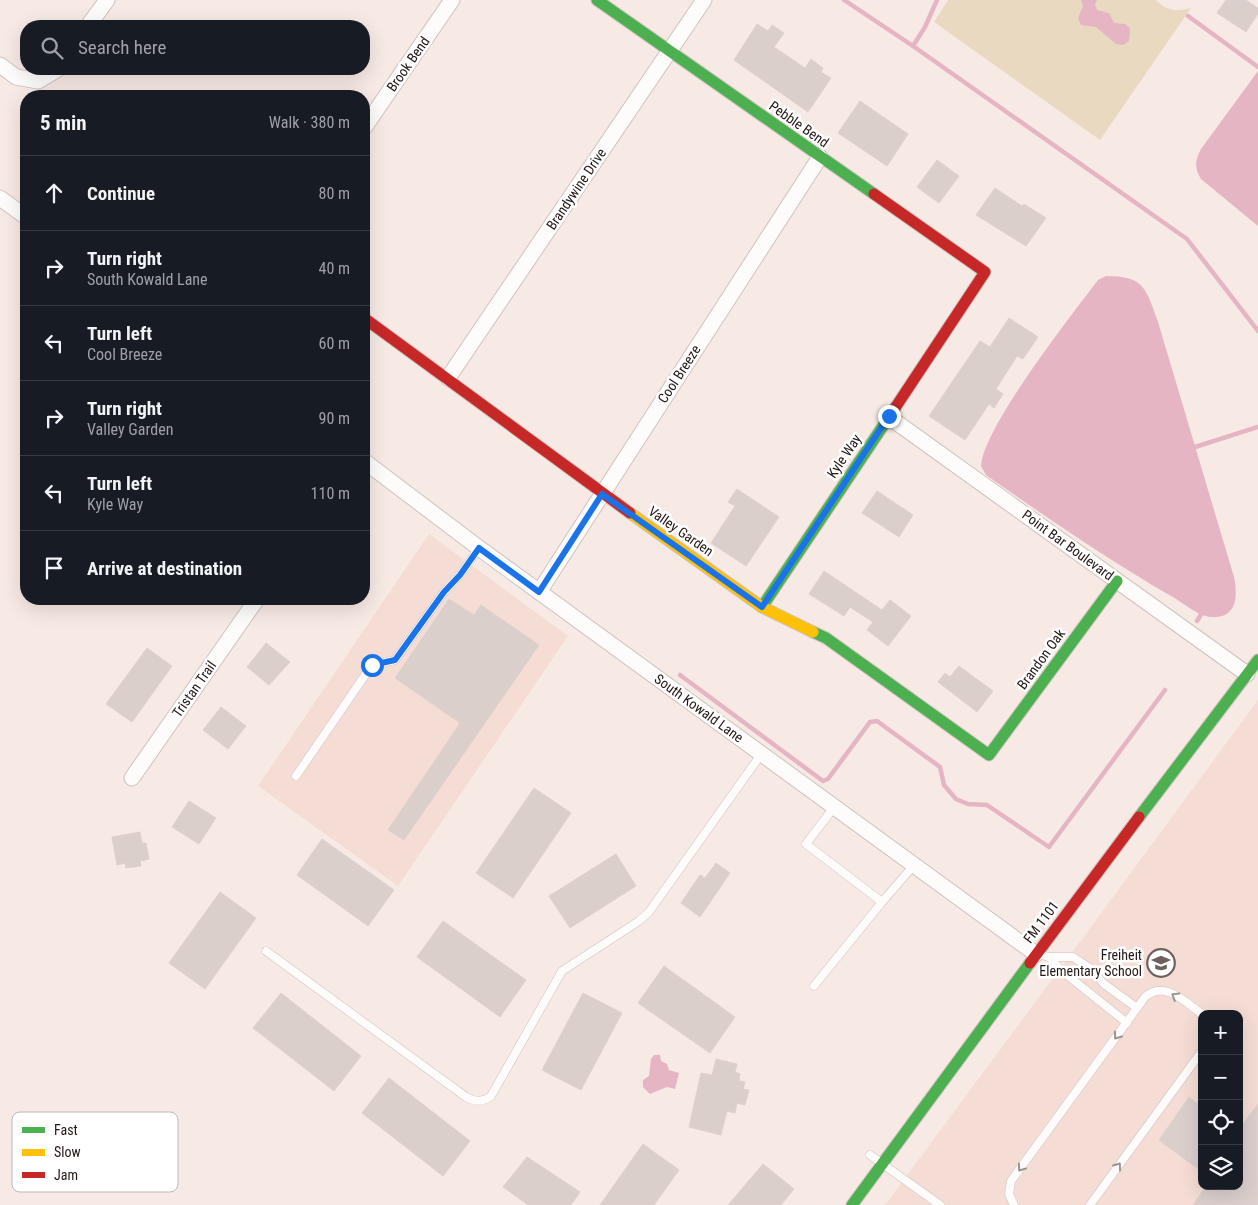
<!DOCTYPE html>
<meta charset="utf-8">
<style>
:root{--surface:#171b24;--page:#242831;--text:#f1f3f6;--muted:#9ea1a6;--line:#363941}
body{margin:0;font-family:"Roboto Condensed",sans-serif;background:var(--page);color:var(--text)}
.controls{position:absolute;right:15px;bottom:15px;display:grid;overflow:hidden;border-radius:10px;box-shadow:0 5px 20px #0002}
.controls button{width:45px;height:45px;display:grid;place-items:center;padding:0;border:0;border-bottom:1px solid var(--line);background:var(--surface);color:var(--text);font:25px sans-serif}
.stop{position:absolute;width:15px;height:15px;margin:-11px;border:4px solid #1a73e8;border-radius:50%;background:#fff}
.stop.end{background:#1a73e8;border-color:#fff;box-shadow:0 1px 5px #0008}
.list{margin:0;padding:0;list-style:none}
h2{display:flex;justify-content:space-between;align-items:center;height:65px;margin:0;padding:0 20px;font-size:21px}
h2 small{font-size:16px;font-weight:400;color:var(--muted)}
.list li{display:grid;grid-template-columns:32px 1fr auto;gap:15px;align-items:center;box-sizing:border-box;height:75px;padding:0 20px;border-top:1px solid var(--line)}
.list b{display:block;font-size:19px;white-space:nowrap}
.list p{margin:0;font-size:16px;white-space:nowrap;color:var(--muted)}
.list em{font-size:16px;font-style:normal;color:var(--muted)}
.icon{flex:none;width:28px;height:28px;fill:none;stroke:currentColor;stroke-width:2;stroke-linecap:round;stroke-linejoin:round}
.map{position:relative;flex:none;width:1258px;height:1205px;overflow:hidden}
.search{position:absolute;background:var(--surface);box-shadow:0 5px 20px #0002;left:20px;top:20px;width:350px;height:55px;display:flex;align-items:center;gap:12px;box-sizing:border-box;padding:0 18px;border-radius:20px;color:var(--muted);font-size:19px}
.panel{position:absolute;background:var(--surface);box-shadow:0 5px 20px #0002;left:20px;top:90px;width:350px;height:515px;border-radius:20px}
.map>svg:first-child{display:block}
.built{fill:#f5ddd5;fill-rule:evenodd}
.green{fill:#ead9c1}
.water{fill:#e6b5c3}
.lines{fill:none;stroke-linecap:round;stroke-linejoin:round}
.stream{stroke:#e6b5c3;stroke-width:4.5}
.building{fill:#dbcfcc;stroke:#ded1cf}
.lane-casing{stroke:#cec2bf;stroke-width:9}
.street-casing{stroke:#cec2bf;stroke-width:17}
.fast-casing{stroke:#cec2bf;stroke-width:13}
.slow-casing{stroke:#cec2bf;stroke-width:13}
.jam-casing{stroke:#cec2bf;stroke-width:13}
.lane{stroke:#fefcfb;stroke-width:8}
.street{stroke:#fefcfb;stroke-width:15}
.fast{stroke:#4caf50;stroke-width:11}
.slow{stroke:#ffc107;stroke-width:11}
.jam{stroke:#c62828;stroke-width:11}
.oneway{stroke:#9b9593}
.route{stroke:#1a73e8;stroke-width:6}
.labels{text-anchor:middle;stroke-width:5;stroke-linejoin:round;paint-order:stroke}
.street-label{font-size:14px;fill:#221714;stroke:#fff}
.poi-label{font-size:14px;fill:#221714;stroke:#fff;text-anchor:end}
.key{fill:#fff;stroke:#bdb9b8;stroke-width:1}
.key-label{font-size:14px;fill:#221714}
</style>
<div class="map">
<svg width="1258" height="1205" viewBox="0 0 1258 1205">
<rect width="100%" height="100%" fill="#f7e9e4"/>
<g class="built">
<polygon points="429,534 568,636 398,886 258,786"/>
<path d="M1258,700V1205H885L1102,912ZM1202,1014H1239V1186H1202Z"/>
</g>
<path class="green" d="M948,0H1156C1167,11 1176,12 1191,8L1100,140L934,22Z"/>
<g class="water">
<polygon points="1081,0 1097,0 1095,5 1097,10 1109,13 1114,23 1125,24 1130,28 1129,41 1123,45 1116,44 1096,27 1081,25 1078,18 1083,6"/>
<path d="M1258,71V226L1201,179C1194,168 1195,160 1201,149Z"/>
<path d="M1106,276C1145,276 1146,289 1158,322L1234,577C1238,596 1237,619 1211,617C1198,616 1182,602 1171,596C1107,559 1046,517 986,475L981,466C984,426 1071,316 1098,280Z"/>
<polygon points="654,1055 660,1055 661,1061 667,1064 669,1070 679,1073 675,1089 667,1087 650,1094 643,1087 643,1080 649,1076 651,1059"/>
</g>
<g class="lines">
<g class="stream">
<polyline points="844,0 913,46 1187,239 1258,331"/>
<polyline points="1188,16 1258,67"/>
<polyline points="913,46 925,27 937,0"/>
<polyline points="1193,450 1195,447 1258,427"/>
<polyline points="1197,621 1202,613 1201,608"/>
<polyline points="680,675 823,781 828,779 870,722 877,721 940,767 944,785 956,799 968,804 987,805 1049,847 1165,690"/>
</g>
</g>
<g class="building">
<polygon points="1226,0 1246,0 1258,8 1258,14 1246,32 1217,13"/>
<polygon points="757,24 768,31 772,25 784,33 774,47 805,68 811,59 823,68 821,72 831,78 808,112 734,60"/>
<polygon points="860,101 908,134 887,166 838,133"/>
<polygon points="937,160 959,176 939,203 917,187"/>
<polygon points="995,188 1022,206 1024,204 1046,218 1026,246 976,215"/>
<polygon points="1009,318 1038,337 1023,359 1017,356 996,389 1003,394 994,408 989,404 965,440 929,416 980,341 990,347"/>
<polygon points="737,489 779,517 746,566 711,543 735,506 728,502"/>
<polygon points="877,491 913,515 899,537 862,513"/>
<polygon points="824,571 882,610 890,600 911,616 888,646 867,630 873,622 850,607 844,616 809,594"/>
<polygon points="449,599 474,615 481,605 539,645 404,840 388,830 460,723 395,678"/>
<polygon points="266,643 290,662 269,685 247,667"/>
<polygon points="147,648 172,666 132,722 106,704"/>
<polygon points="959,666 993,691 977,712 938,682 945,673 950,677"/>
<polygon points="221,707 246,726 228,749 203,730"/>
<polygon points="534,788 571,813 513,898 476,873"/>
<polygon points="189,801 216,818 199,844 172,827"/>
<polygon points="140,832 142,843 146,843 149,859 140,861 141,866 126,868 125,863 117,865 112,837"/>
<polygon points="322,839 394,890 368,926 297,875"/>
<polygon points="616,854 636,886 570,928 549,896"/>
<polygon points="716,863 730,873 700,917 681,903 700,875 705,878"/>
<polygon points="220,892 256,918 205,989 169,963"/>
<polygon points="443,921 526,980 500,1017 417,957"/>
<polygon points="664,966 735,1017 710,1053 638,1003"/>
<polygon points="281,993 361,1056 334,1091 253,1028"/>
<polygon points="583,993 622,1013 581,1090 542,1070"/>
<polygon points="716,1059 737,1064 735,1072 740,1074 739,1081 745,1082 743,1089 749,1090 745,1105 737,1103 735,1113 727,1111 721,1135 689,1127 701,1073 712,1075"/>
<polygon points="389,1078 470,1141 443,1176 362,1113"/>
<polygon points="1189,1097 1202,1107 1202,1172 1159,1140"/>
<polygon points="1258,1104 1258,1205 1193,1205 1206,1186 1239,1186 1239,1129"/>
<polygon points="643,1144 679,1170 654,1205 600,1205"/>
<polygon points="527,1157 580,1192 571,1205 528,1205 503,1187"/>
<polygon points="763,1164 794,1189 781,1205 728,1205"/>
</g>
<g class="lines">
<defs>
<g id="lane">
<polyline points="296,776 372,665 395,660 444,592 460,575 479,548"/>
<polyline points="882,902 915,864"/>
<path d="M266,951L466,1097C474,1102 483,1102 491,1096L562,971L639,921L649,912L762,753"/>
<polyline points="1038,954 1049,957 1073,957 1091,969 1104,984 1137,1008"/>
<polyline points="1049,957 1062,971 1127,1023"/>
<polyline points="814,986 882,902 806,844 835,806"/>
<polyline points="870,1155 940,1205"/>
<path d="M1014,1205L1009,1194L1011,1181L1145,997C1165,980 1185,1002 1202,1014"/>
<polyline points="1090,1205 1202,1051"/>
</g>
<g id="street">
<polyline points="88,26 107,0"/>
<polyline points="0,65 16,77 38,81 58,69"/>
<polyline points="364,128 452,0"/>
<polyline points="0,198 26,217"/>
<polyline points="448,378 704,0"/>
<polyline points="889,417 1247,674"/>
<polyline points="364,461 479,548 1036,954"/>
<polyline points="539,592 820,157"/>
<polyline points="132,778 257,599"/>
</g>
<g id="fast">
<polyline points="597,0 874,194"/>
<polyline points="762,607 895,408"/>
<polyline points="813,632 826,638 989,755 1117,581"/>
<polyline points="1139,817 1258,660"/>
<polyline points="852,1205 1030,963"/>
</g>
<polyline id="slow" points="630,513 762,607 813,632"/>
<g id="jam">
<polyline points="874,194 985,272 895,408"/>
<polyline points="364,318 630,513"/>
<polyline points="1030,963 1139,817"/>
</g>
</defs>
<use href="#lane" class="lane-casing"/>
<use href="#street" class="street-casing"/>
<use href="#fast" class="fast-casing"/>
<use href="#slow" class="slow-casing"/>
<use href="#jam" class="jam-casing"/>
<use href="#lane" class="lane"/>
<use href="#street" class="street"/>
<use href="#fast" class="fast"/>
<use href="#slow" class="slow"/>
<use href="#jam" class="jam"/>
</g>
<defs><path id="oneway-chevron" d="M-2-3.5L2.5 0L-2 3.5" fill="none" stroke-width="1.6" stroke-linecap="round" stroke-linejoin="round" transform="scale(1.25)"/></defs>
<g class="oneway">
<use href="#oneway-chevron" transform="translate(1175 996) rotate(-148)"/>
<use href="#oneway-chevron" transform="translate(1117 1036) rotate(126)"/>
<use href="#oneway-chevron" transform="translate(1118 1166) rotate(-54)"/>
<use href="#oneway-chevron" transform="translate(1021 1168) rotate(126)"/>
</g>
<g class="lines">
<polyline class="route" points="372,665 395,660 444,592 460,575 479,548 539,592 602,494 762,607 889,416"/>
</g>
<defs>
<symbol id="school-ring" viewBox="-11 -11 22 22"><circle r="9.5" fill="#fff" stroke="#6d605d" stroke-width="1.5"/><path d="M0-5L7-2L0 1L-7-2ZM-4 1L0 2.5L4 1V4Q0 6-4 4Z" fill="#6d605d"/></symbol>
</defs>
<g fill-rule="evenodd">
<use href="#school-ring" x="1145" y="947" width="32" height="32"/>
</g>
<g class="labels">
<g class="street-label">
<text transform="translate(408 64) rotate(-55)" y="5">Brook Bend</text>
<text transform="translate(799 124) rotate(35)" y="5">Pebble Bend</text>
<text transform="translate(576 189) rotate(-56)" y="5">Brandywine Drive</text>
<text transform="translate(679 374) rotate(-57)" y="5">Cool Breeze</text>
<text transform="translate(844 456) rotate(-56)" y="5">Kyle Way</text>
<text transform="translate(681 531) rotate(35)" y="5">Valley Garden</text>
<text transform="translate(1068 545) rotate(36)" y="5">Point Bar Boulevard</text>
<text transform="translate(1041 659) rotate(-54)" y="5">Brandon Oak</text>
<text transform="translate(194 689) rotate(-55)" y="5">Tristan Trail</text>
<text transform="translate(699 708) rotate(36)" y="5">South Kowald Lane</text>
<text transform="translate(1041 922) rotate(-53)" y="5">FM 1101</text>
</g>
<g class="poi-label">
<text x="1142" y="960">Freiheit<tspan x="1142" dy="16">Elementary School</tspan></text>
</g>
</g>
<rect x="12" y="1112" width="166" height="80" rx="8" class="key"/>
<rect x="22" y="1127" width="23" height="6" fill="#4caf50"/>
<rect x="22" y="1149" width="23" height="7" fill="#ffc107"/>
<rect x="22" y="1172" width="23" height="6" fill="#c62828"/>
<g class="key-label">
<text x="54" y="1135">Fast</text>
<text x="54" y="1157">Slow</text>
<text x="54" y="1180">Jam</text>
</g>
</svg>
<div class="controls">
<button>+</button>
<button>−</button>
<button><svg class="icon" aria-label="locate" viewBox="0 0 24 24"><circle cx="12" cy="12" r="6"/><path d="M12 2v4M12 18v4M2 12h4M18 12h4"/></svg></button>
<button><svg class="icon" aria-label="layers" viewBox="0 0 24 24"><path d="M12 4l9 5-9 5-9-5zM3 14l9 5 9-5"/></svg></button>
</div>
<div class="stop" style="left:372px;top:665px"></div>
<div class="stop end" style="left:889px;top:416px"></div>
<div class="search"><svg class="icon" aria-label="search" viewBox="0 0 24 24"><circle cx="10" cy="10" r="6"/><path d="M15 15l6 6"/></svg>Search here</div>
<section class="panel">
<h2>5 min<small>Walk · 380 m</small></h2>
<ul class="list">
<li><svg class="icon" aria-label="ahead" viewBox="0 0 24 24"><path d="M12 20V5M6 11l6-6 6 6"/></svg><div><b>Continue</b></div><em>80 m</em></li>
<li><svg class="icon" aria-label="right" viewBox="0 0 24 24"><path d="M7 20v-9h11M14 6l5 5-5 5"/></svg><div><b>Turn right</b><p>South Kowald Lane</p></div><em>40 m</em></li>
<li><svg class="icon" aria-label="left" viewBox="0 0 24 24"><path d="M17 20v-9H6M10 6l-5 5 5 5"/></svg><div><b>Turn left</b><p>Cool Breeze</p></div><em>60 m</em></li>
<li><svg class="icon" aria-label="right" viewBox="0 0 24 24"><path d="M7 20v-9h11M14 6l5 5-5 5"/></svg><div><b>Turn right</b><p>Valley Garden</p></div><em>90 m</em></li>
<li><svg class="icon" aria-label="left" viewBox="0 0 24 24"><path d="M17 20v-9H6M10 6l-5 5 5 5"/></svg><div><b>Turn left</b><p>Kyle Way</p></div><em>110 m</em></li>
<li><svg class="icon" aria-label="arrive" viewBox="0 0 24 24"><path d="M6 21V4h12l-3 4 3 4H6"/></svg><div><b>Arrive at destination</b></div></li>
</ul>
</section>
</div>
